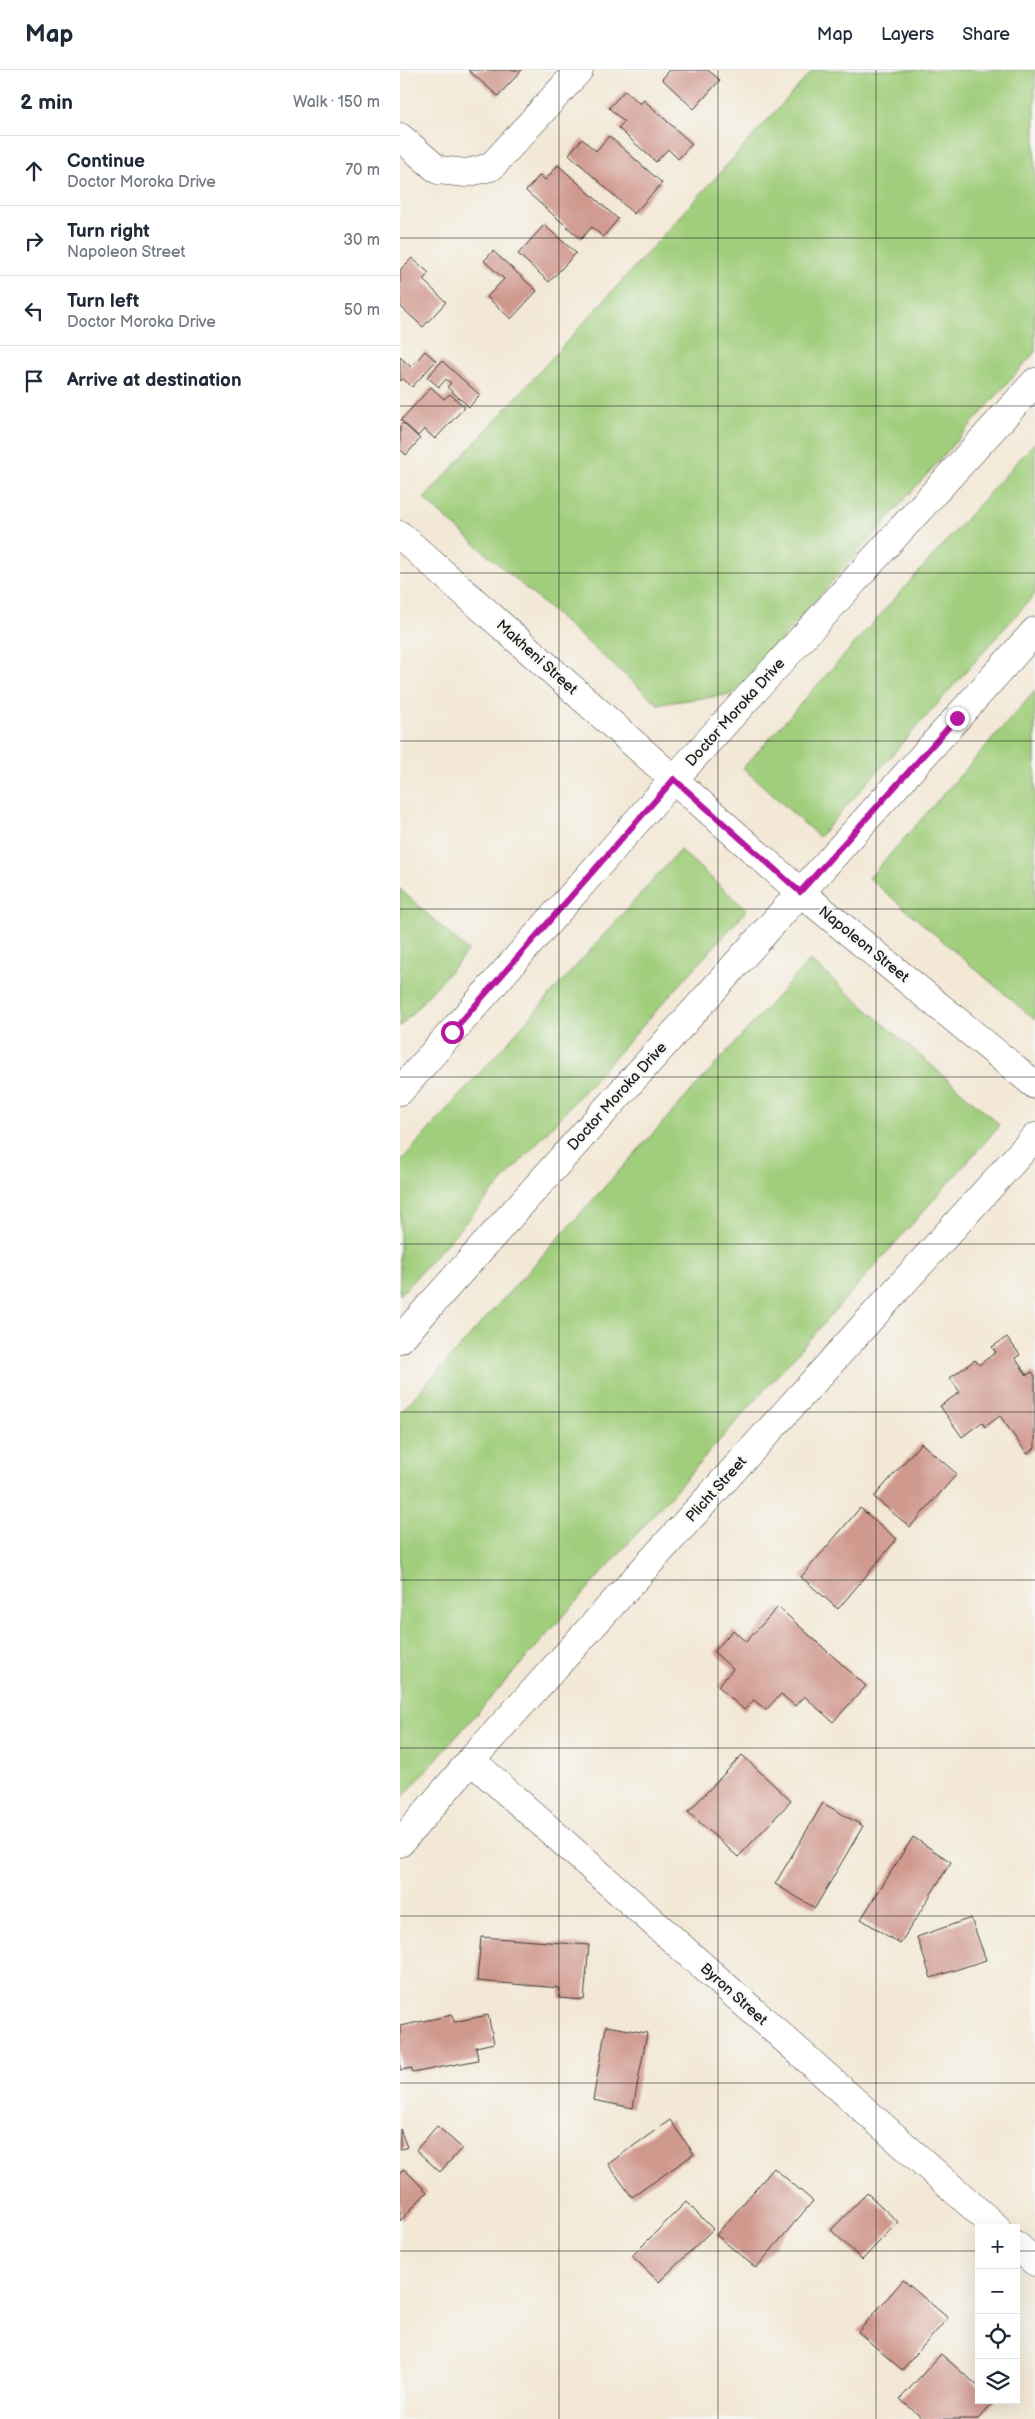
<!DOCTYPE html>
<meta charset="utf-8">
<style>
:root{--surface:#fff;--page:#f2f2f3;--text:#1f2937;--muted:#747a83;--line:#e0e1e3}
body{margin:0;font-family:"Balsamiq Sans",sans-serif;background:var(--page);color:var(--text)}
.controls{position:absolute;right:15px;bottom:15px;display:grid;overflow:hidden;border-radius:0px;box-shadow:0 5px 20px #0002}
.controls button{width:45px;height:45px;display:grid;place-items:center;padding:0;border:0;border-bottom:1px solid var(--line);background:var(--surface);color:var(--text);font:25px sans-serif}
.stop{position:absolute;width:15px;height:15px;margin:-11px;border:4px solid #b5179e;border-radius:50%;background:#fff}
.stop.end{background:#b5179e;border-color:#fff;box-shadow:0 1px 5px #0008}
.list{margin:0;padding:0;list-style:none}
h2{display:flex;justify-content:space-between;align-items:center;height:65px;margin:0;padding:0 20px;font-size:21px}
h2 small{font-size:16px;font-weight:400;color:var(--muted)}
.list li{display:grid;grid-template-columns:32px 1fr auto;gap:15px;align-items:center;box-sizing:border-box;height:70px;padding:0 20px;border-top:1px solid var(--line)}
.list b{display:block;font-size:19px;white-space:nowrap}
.list p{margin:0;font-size:16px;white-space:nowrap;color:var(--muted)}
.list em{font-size:16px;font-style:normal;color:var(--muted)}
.icon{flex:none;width:28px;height:28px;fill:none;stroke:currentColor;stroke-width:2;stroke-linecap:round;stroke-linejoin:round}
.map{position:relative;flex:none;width:635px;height:2349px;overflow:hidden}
header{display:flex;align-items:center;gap:30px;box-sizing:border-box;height:70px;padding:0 25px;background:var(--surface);border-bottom:1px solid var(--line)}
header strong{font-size:24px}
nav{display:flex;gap:28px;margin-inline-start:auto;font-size:18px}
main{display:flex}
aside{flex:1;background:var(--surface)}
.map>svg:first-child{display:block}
.green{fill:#a0ce7c;stroke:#5e754c}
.building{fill:#d0998e}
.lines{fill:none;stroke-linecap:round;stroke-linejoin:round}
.minor-casing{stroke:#3c3b38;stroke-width:29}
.minor{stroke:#fff;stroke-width:28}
.route{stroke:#b5179e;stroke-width:6}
.grid{fill:none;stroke:#1c1c1c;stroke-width:1;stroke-opacity:0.55}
.labels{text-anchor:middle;stroke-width:4;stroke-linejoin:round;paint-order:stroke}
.street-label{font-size:15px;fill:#1c1c1c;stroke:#f6f6f2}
</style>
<header>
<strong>Map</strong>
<nav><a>Map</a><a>Layers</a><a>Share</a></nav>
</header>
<main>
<aside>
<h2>2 min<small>Walk · 150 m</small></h2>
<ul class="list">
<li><svg class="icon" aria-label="ahead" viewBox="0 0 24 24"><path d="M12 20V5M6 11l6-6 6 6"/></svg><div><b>Continue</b><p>Doctor Moroka Drive</p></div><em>70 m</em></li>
<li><svg class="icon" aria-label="right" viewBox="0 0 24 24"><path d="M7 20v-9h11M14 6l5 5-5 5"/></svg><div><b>Turn right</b><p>Napoleon Street</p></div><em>30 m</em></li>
<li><svg class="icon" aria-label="left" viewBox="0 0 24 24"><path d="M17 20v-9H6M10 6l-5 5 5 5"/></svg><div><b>Turn left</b><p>Doctor Moroka Drive</p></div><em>50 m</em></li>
<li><svg class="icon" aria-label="arrive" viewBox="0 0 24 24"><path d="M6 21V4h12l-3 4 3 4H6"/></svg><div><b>Arrive at destination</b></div></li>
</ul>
</aside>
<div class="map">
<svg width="635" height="2349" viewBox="0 0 635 2349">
<rect width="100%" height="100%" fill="#f6f6f2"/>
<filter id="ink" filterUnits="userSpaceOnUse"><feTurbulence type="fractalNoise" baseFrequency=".02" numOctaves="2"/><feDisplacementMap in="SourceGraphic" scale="10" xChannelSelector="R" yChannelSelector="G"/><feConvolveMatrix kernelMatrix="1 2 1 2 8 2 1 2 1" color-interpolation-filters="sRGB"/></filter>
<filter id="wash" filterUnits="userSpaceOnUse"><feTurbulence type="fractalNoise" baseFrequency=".0096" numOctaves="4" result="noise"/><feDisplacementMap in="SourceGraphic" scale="20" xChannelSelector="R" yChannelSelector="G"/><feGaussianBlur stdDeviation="1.12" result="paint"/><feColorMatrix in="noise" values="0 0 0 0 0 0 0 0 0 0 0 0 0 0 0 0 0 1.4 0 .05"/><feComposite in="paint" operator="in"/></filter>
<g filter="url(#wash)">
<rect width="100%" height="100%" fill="#f3e8d5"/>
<g class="green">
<polygon points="413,0 635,0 635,282 333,624 258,634 24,429"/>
<polygon points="635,372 635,524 419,767 343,698"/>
<polygon points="635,621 635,950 469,808"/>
<polygon points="280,780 347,840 0,1225 0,1092"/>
<polygon points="0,819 68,881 0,957"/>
<polygon points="410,890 600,1055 0,1730 0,1343"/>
</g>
<g id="blocks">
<g class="building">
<polygon points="68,0 122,0 98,26"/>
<polygon points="270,0 308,0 320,10 294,39 262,9"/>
<polygon points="225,20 240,34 244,30 292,74 278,89 268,79 256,92 218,58 224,52 209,38"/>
<polygon points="209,66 262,113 234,144 169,84 182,69 196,81"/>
<polygon points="158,95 218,149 203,167 192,157 181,169 126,121 140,105 145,110"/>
<polygon points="144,155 176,183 149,212 118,184"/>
<polygon points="93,181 137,221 111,249 87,227 104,209 84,191"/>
<polygon points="12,188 29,203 23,210 46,232 23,257 0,236 0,200"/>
<polygon points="25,281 36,291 12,317 3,309 0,311 0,287 11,297"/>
<polygon points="42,291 80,325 69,337 47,317 51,313 46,309 39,317 27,307"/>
<polygon points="31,317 44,329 50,324 65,337 35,369 24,359 18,366 1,350"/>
<polygon points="3,353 20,369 6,385 0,379 0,356"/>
<polygon points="607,1267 620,1285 615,1288 627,1305 632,1302 635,1306 635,1378 627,1384 600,1346 585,1357 582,1352 562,1367 540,1336 560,1322 550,1308 575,1290 579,1295 596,1282 592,1277"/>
<polygon points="521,1373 557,1404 510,1457 474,1427"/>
<polygon points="460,1438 497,1469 438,1539 401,1507"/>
<polygon points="378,1537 466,1616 433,1652 404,1626 395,1636 381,1624 366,1640 354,1630 344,1640 318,1616 333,1599 314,1582 333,1560 346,1572"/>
<polygon points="342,1685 391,1731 338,1787 288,1742"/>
<polygon points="423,1733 463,1756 415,1838 375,1814"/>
<polygon points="513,1767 551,1792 500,1874 461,1849"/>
<polygon points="571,1848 586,1890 531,1908 517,1867"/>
<polygon points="81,1867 189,1875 184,1930 159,1928 160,1918 77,1911"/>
<polygon points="52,1945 54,1952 88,1945 94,1973 76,1977 78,1990 12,2003 12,1998 0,2000 0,1956"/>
<polygon points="206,1956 247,1963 233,2038 193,2030"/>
<polygon points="270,2050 294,2084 232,2127 208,2094"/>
<polygon points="37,2056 62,2078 40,2102 16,2080"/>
<polygon points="0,2059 7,2077 0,2080"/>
<polygon points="374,2098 413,2131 356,2198 316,2165"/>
<polygon points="4,2099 27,2122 0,2151 0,2103"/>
<polygon points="467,2123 498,2152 462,2190 431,2160"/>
<polygon points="286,2132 313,2159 259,2212 232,2186"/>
<polygon points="503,2210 548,2248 502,2300 458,2262"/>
<polygon points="541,2284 579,2317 579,2330 596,2330 579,2349 523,2349 500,2329"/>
</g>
</g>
</g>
<g filter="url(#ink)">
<use href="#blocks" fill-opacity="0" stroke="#3c3b38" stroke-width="1"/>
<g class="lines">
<defs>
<g id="minor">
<polyline points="0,67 38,100 66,103 91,97 179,0"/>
<polyline points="0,465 400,822 635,1015"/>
<polyline points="0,1021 274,709 635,312"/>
<polyline points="0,1269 635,561"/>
<polyline points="71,1690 597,2158"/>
<polyline points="0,1773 71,1690 635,1067"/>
<polyline points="616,2175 635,2192"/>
</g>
</defs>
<use href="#minor" class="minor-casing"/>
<use href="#minor" class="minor"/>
</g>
</g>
<g class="lines" filter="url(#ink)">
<polyline class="route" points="52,962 274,709 400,822 557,648"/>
</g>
<path class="grid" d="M159,0V2349M318,0V2349M476,0V2349M0,168H635M0,336H635M0,503H635M0,671H635M0,839H635M0,1007H635M0,1174H635M0,1342H635M0,1510H635M0,1678H635M0,1846H635M0,2013H635M0,2181H579M616,2181H635"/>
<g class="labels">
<g class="street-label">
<text transform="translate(137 587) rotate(42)" y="5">Makheni Street</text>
<text transform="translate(335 642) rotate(-48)" y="5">Doctor Moroka Drive</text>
<text transform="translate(464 874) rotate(39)" y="5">Napoleon Street</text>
<text transform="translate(217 1026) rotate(-48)" y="5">Doctor Moroka Drive</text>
<text transform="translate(316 1419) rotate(-48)" y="5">Plicht Street</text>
<text transform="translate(334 1924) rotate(42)" y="5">Byron Street</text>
</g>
</g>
</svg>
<div class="controls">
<button>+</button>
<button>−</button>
<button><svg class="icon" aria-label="locate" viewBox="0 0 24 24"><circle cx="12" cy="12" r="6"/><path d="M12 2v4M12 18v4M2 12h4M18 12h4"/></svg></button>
<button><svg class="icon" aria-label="layers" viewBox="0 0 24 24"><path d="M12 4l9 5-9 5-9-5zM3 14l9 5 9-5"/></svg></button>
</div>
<div class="stop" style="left:52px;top:962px"></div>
<div class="stop end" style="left:557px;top:648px"></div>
</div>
</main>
